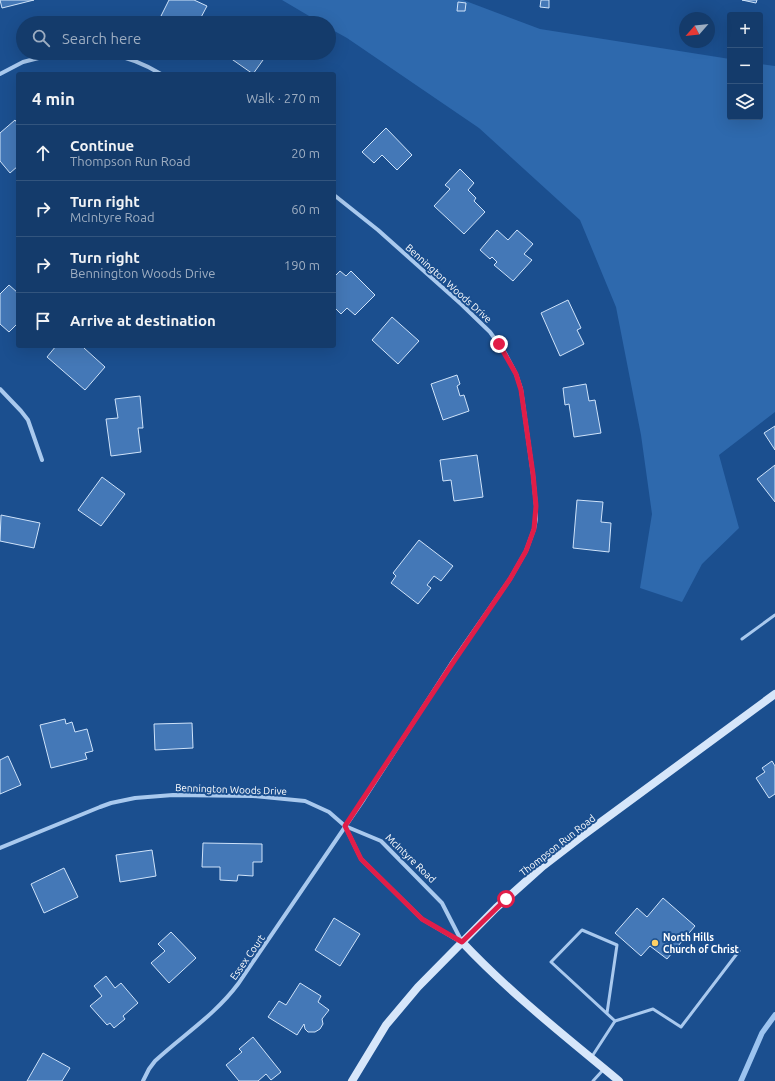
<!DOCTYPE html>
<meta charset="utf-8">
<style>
:root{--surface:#143b6b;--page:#214673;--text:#f1f3f6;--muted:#9dadc1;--line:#33557e}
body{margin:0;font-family:Ubuntu,sans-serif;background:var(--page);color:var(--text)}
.controls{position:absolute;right:12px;top:12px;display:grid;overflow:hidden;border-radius:4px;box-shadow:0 4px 16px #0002}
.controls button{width:36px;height:36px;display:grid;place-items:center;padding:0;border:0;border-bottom:1px solid var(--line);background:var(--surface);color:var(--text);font:20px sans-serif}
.compass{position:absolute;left:679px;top:12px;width:36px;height:36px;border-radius:50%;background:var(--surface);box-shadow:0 4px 16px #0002;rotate:242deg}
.stop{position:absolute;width:12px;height:12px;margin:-9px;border:3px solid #e11d48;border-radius:50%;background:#fff}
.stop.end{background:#e11d48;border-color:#fff;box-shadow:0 1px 4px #0008}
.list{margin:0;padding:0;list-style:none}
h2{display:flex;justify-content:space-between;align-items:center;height:52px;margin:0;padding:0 16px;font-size:17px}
h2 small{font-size:13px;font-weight:400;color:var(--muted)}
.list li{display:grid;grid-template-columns:26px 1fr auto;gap:12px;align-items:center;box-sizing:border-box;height:56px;padding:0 16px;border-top:1px solid var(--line)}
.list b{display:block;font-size:15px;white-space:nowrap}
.list p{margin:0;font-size:13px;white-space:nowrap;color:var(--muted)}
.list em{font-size:13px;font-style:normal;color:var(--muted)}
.icon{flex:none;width:22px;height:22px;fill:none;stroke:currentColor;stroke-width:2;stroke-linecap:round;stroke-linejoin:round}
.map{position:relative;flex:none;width:775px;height:1081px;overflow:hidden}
.search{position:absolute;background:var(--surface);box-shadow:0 4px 16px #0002;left:16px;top:16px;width:320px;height:44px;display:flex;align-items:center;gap:10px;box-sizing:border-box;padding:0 14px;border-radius:22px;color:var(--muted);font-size:15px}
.panel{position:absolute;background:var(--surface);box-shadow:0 4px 16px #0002;left:16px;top:72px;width:320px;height:276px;border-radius:4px}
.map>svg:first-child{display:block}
.green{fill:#2e69ad}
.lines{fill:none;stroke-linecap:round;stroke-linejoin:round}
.stream{stroke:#9cc4f0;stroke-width:5.5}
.building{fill:#4478b7;stroke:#cfe3fa}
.lane{stroke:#a9c9ee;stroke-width:3}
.street{stroke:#a9c9ee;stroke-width:4}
.secondary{stroke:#d6e6fa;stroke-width:8}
.route{stroke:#e11d48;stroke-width:5}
.poi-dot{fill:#ffd166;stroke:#1b4f8f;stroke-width:1.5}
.labels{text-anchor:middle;stroke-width:4;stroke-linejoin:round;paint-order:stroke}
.street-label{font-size:10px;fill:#fff;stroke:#1b4f8f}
.poi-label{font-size:10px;font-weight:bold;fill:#fff;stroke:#1b4f8f;text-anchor:start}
</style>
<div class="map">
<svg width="775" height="1081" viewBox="0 0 775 1081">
<rect width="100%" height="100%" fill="#1b4f8f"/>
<polygon class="green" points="282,0 463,0 540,29 730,59 730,117 760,117 760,64 775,66 775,412 719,455 739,528 702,564 682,602 640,588 652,514 641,435 616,307 580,220 479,128 347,38 329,28 329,23 321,23"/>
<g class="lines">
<polyline class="stream" points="741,1081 762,1033 775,1015"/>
</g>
<g class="building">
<polygon points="0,0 34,0 2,8"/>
<polygon points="169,0 194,0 207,6 198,23 175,23 161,16"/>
<polygon points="541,0 549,0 549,8 540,7"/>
<polygon points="742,0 757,0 756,3"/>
<polygon points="458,2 466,3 465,11 457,11"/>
<polygon points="223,53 268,53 253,74"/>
<polygon points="15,120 18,124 18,166 10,173 0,161 0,133"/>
<polygon points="386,128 412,155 397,170 382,155 374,163 362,152"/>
<polygon points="460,169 474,183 468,190 476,198 474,201 485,212 464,234 434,206 450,189 445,185"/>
<polygon points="497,230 508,240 517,230 533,244 524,254 532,260 513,281 494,265 497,262 492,257 490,259 480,250"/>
<polygon points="340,271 346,276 351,271 375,295 355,315 347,308 341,314 334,307 334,277"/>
<polygon points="9,285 18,293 18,323 9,332 0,324 0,294"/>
<polygon points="568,300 581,328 577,330 584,344 560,356 541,313"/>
<polygon points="392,317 419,341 398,364 372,340"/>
<polygon points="56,346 85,346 84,348 105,367 85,390 47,357"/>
<polygon points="457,375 460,384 457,386 460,396 464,395 469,411 443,420 431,384"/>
<polygon points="586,384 589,401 595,400 601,433 574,437 569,404 565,405 563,388"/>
<polygon points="140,396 143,428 138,428 141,452 111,456 106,419 118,418 115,399"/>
<polygon points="775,426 775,450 764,433"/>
<polygon points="477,455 483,497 454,501 451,480 443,481 440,460"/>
<polygon points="775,465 775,502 757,479"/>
<polygon points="102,477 125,494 101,526 78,510"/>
<polygon points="577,500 603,502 601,522 611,523 609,552 573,548"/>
<polygon points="1,515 40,523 34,548 0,541"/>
<polygon points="419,540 453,566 441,581 434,576 427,585 431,588 418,604 391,583 396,576 393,573"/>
<polygon points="65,719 66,724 72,722 75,732 87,729 93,751 85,753 87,759 51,768 40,725"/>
<polygon points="192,723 193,748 155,750 154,724"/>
<polygon points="8,756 21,785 0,794 0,760"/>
<polygon points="772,761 775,766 775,794 769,798 756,778 765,772 762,768"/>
<polygon points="203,843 262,844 262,862 253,862 253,876 238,875 237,881 220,880 220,867 202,867"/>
<polygon points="152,850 156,876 120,882 116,855"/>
<polygon points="64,868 78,897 44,913 31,884"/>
<polygon points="663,898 695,926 667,959 650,946 641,956 615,933 637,908 647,917"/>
<polygon points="334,918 360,934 340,966 315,950"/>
<polygon points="171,932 196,958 169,983 151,963 165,951 158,944"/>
<polygon points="106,976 115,988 121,983 138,1003 123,1016 125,1019 114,1028 110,1023 107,1025 90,1006 102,996 94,986"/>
<polygon points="300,983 321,996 318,1002 329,1010 322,1019 323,1024 320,1029 315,1032 308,1032 305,1029 304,1024 297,1035 268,1017 279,1001 286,1005"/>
<polygon points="253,1037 281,1072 271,1080 266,1074 258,1081 239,1081 226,1065 242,1052 239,1049"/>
<polygon points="43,1053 70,1068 62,1081 27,1081"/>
</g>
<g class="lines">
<g class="lane">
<polyline points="742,639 775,615"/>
<polyline points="615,1021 653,1009 681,1027 739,951"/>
<polyline points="591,1058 615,1021 551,962 582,930 617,945 607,1013"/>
<polyline points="593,1081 603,1070"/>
</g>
<g class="street">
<path d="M107,53C127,57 143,63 161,74"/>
<polyline points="0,74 23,62 58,53"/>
<polyline points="0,389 21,411 28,420 42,460"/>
<polyline points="345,826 361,859 422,919 461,942"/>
<polyline points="0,848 100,807 111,803 135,798 173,795 253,796 305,801 329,812 345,826 381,841 442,903 462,942"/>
<path d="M143,1081L149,1069L155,1061C183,1035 215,1015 238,984L364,799L451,664L510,579L526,551L534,529L536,519V506L533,475L521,389L516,374L505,353L490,332L461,304L378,230L334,195"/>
</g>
<g class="secondary">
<path d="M462,942C510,993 565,1036 619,1081"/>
<polyline points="352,1081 386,1025 418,987 496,908 543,866 582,836 775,694"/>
</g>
</g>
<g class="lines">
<polyline class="route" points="499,344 516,374 521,390 533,474 536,506 534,529 526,551 510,579 452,664 345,826 361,859 422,919 462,942 506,899"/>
</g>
<circle class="poi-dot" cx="655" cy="943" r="4"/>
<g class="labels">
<g class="street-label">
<text transform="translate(449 283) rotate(42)" y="4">Bennington Woods Drive</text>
<text transform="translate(231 789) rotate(2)" y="4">Bennington Woods Drive</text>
<text transform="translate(557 845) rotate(-38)" y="4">Thompson Run Road</text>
<text transform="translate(411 858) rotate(44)" y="4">McIntyre Road</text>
<text transform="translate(247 957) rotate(-55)" y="4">Essex Court</text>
</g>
<g class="poi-label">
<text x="663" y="941">North Hills<tspan x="663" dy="12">Church of Christ</tspan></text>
</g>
</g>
</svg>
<div class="controls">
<button>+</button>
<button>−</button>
<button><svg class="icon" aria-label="layers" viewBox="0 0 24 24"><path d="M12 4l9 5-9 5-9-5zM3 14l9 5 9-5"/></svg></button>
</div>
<svg class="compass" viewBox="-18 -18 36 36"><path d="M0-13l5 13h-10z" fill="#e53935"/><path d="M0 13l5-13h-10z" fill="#9dadc1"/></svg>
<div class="stop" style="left:506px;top:899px"></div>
<div class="stop end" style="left:499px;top:344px"></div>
<div class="search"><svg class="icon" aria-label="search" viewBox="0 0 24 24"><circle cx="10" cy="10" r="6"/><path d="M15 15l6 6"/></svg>Search here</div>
<section class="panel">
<h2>4 min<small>Walk · 270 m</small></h2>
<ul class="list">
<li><svg class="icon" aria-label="ahead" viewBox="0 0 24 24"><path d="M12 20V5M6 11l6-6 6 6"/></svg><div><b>Continue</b><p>Thompson Run Road</p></div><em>20 m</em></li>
<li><svg class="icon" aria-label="right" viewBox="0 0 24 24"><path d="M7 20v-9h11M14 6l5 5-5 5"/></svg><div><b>Turn right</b><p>McIntyre Road</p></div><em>60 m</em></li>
<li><svg class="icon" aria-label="right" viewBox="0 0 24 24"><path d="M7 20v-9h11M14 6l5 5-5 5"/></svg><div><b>Turn right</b><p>Bennington Woods Drive</p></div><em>190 m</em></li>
<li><svg class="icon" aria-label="arrive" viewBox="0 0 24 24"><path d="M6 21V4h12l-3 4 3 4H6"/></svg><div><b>Arrive at destination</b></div></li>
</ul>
</section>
</div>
